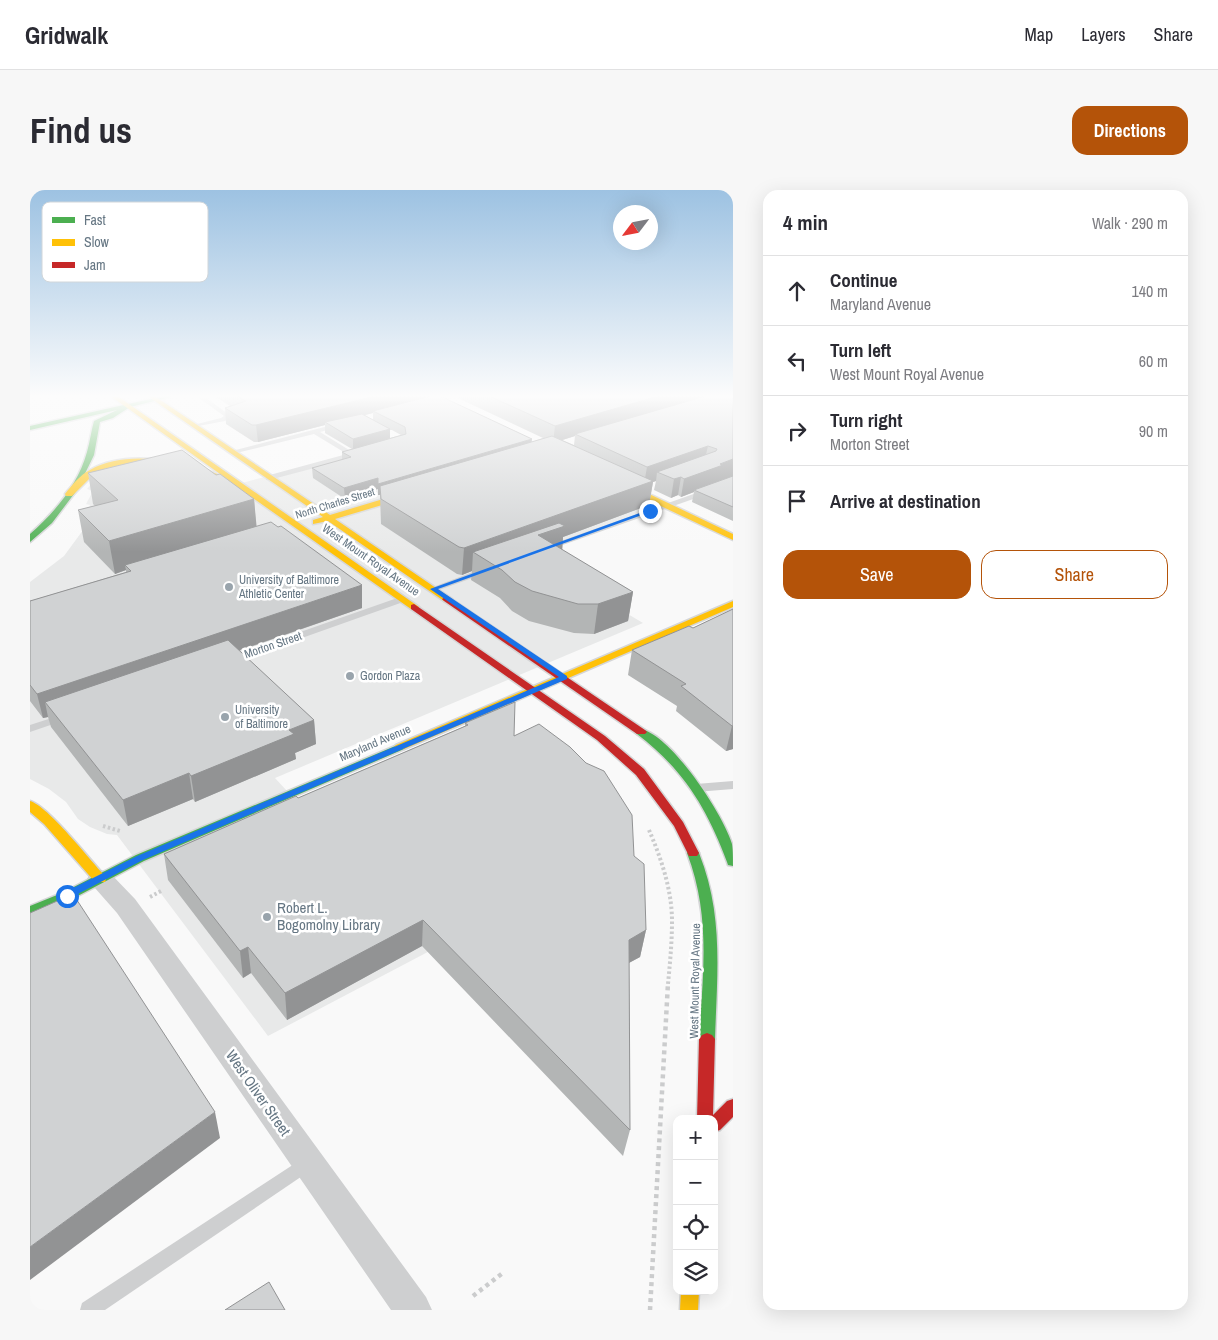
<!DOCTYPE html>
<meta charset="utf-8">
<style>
:root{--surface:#fff;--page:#f7f7f7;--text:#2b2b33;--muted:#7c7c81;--line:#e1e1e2;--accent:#b45309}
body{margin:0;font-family:"Archivo Narrow",sans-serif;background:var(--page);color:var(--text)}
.controls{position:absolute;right:15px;bottom:15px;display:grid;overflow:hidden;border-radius:10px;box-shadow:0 5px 20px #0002}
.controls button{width:45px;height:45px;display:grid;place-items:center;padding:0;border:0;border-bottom:1px solid var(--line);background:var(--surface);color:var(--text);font:25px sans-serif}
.compass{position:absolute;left:583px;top:15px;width:45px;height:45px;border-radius:50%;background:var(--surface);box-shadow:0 5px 20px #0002;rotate:238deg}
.stop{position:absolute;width:15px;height:15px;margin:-11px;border:4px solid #1a73e8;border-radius:50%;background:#fff}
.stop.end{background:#1a73e8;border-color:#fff;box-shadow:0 1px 5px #0008}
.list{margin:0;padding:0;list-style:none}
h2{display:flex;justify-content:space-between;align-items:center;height:65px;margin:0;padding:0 20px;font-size:21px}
h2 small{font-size:16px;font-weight:400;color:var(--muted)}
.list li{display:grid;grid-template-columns:32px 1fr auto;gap:15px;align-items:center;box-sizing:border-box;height:70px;padding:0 20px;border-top:1px solid var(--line)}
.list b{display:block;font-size:19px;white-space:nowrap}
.list p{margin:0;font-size:16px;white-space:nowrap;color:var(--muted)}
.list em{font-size:16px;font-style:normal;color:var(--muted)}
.actions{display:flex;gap:10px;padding:15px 20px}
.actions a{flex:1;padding:11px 0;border:1px solid var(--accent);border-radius:15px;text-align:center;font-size:18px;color:var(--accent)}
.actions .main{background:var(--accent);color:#fff}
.icon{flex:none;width:28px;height:28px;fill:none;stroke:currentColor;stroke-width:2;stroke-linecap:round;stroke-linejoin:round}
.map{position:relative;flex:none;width:703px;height:1120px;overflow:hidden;border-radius:15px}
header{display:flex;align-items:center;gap:30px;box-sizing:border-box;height:70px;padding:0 25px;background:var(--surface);border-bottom:1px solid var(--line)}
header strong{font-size:24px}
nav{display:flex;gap:28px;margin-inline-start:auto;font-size:18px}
.intro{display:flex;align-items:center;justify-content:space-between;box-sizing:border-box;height:120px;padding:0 30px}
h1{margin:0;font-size:35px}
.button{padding:12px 22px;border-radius:15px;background:var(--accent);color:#fff;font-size:18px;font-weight:700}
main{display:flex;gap:30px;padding:0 30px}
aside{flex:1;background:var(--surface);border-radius:15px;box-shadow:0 5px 20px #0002}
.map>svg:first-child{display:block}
.built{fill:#e8e9e9}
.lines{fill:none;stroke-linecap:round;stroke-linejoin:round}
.fast-casing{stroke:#d5d6d7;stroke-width:3}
.slow-casing{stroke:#d5d6d7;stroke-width:3}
.jam-casing{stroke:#d5d6d7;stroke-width:3}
.path-far1{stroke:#cbcccd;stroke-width:4;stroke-dasharray:2.5 2.5;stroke-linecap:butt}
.path{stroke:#cbcccd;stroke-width:4.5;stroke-dasharray:4 4;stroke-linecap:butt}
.lane{fill:#cecfd0;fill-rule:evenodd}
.street{fill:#cecfd0;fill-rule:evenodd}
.fast{fill:#4caf50;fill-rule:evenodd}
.slow{fill:#ffc107;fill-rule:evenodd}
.jam{fill:#c62828;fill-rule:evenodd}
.wall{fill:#b3b5b5;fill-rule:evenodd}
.shaded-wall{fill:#929394}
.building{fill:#d0d2d3;stroke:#929394}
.route{fill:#1a73e8}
.poi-dot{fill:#99a4ac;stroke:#fff;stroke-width:2}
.labels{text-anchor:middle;stroke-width:5;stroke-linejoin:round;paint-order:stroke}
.far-street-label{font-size:11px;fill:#657683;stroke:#fff}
.street-label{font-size:12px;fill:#657683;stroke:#fff}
.poi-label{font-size:12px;fill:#657683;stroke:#fff;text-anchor:start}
.near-poi-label{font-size:15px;fill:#657683;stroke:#fff;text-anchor:start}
.near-street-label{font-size:15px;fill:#657683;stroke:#fff}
.key{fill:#fff;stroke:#d1d6da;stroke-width:1}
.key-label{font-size:14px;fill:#657683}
</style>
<header>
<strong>Gridwalk</strong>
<nav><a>Map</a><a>Layers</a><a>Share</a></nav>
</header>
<div class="intro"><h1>Find us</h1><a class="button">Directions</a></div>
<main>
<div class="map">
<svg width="703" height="1120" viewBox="0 0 703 1120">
<rect width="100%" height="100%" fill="#f9f9f9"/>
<polygon class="built" points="305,268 520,272 622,322 500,366 613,433 245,588 332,682 413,754 238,846 87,645 77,644 60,637 48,629 36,612 19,599 0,589 0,392 34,366 56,336 52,335 60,315 56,314 63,301 57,299 69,285 186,300"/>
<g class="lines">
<defs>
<g id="fast">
<path d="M138,205H149L100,217L83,228L70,232L64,265L47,300L22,333L0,352V344C25,322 48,295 57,262C60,252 61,241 64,231L87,220L0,240V236Z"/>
<path d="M611,539C642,546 693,624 702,654C703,660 703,669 703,676L698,675L697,672C677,618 653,579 607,544L605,542L607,540Z"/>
<polygon points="370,554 374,555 376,557 374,559 114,671 42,709 0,727 0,716 32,703 106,665"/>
<path d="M663,659L667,660L669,663C694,726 687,783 685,849L682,853L677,855L672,853L669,849C673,783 681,726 657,663L659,660Z"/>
</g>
<g id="slow">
<path d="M79,205H86L389,417L384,420L381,419L210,299L165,282L122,274L90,275L64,284L42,306H36L35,304C42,295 50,285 60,280C98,258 155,272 193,286Z"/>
<polygon points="116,205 123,205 300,325 383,300 389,300 389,304 305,329 422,409 420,411 414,411 298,331 283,334 283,330 293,327"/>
<polygon points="584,290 590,290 703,344 703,350 584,294"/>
<polygon points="703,411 703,417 374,559 366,559 364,557 366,555"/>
<path d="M0,611C18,616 60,670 75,686L76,689L75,692H65L14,634L0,622Z"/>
<polygon points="651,1101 669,1101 668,1120 650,1120"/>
</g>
<g id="jam">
<polygon points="417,406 615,540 617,542 615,544 607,544 414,411 412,409"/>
<polygon points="384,414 575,546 614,579 653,632 669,663 667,666 659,666 644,636 606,585 567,550 381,419 381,415"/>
<polygon points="677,843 682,845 685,849 683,925 697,911 703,909 703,927 690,940 684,942 684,929 667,929 669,849 672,845"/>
</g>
</defs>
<use href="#fast" class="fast-casing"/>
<use href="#slow" class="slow-casing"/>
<use href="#jam" class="jam-casing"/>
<g class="path-far1">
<polyline points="73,636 90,641"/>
<path d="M619,640C631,668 642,700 642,731C642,752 640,773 638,794"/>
<polyline points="120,707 131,701"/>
</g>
<g class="path">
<polyline points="443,1106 474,1082"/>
<polyline points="620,1120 638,793"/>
</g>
<g class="lane">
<polygon points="165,205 172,205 201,226 195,231 163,237 163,235 191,228 194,226"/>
<polygon points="421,205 432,205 401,214 398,212"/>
<polygon points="310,233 313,235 312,236 290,242 324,263 330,262 330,266 239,290 236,290 236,286 317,264 284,244 202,264 198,262"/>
<polygon points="703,290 703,295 521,359 518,360 514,357"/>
<polygon points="456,377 459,378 459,382 406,401 400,401 398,399"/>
<polygon points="373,406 378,409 376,411 204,472 200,473 195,470 196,468"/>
<polygon points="34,524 39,527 38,529 0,542 0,535"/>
<polygon points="703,591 703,599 666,602 660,598 666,594"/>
<polygon points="278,965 284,968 286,973 284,978 75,1120 50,1120 52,1113"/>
</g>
<polygon class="street" points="70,680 79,682 105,709 396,1107 402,1120 361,1120 87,723 57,689 61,682"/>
<use href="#fast" class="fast"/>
<use href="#slow" class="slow"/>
<use href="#jam" class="jam"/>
</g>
<g class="wall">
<path d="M183,205H398V207L502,252L513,248L428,208L429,205H703V331L662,312L664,302L651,307L648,305L641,308L624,300L626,291L623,292L619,315L533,347L532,360L603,402L598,431L564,444L544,443L499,431L482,421L470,408L441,390L442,381L432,385L427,384L351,334L350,305H348V299L315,309L283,288L282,278L312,270V262L322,259L295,243V235L228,252H224L196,234L195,218L200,216ZM343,223V230L335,225ZM360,240H362L371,245L360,248ZM545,246L544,255L532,250Z"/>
<polygon points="58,283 186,285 224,309 226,336 332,395 332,418 209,461 284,530 286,554 265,563 266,569 165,612 163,609 98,636 21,537 18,527 13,528 0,511 0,411 96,382 96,380 85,384 54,352 48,320 65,316 63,314"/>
<polygon points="703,419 703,559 696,561 646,521 647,516 598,485 602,460 663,438"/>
<polygon points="435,533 484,546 604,666 616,740 610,767 599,773 600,940 593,966 392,756 257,830 221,783 213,788 138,690 134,664 268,608 435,536"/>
</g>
<g class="shaded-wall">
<polygon points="350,205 398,205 397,209 343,221 343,223 298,234 295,232 295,235 228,252 226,235"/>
<polygon points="632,205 684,205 545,244 545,246 523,253 525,236"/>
<polygon points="360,239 360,249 323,260 323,249"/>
<polygon points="502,249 501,260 350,296 350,305 348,305 348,294"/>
<polygon points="678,256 674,273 627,282 626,291 623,292 619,315 533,347 532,363 443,362 442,381 432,385 434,358 614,294 617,277"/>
<polygon points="703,269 703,286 664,300 664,302 651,307 654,289"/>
<polygon points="651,287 648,305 641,308 644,289"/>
<polygon points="348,288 348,299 315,309 314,298"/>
<polygon points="224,309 227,341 95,375 96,380 85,384 79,351"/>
<polygon points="332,395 332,418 25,524 15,512 18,527 13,528 7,504"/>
<polygon points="603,402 598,431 564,444 568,414"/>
<polygon points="284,530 286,554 265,563 266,569 165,612 161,586 259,540"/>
<polygon points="702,536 703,536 703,559 696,561"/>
<polygon points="159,583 163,609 98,636 93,610"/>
<polygon points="393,730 392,756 257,830 255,803"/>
<polygon points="616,740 610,767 593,776 599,750"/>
<polygon points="218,757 221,783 213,788 210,761"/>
<polygon points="185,922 190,948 0,1090 0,1057"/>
</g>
<g class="building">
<polygon points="206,205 350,205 226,235 222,235 195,218 216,211"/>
<polygon points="404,205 408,205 502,249 348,294 348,288 314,298 282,278 321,267 312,262 376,244 375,237 343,221"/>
<polygon points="457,205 632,205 525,236"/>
<polygon points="679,205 703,205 703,269 690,274 693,275 654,289 651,287 644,289 627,282 686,261 687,259 678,256 617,277 545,244"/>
<polygon points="332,224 360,239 323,249 295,232"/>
<polygon points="522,246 623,291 434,358 429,357 351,309 350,296"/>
<polygon points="152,260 186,285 190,284 224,309 79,351 48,320 88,310 58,283"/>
<polygon points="703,286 703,317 664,300"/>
<polygon points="241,332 248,337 251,336 332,395 7,504 0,495 0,411 101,381 95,375"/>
<polygon points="529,333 535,336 508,345 603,402 568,414 548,414 502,401 485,392 472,380 443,362"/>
<polygon points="703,419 703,536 702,536 651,496 656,494 602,460 659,436 663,438"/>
<polygon points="198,450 284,530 259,540 264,544 161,586 159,583 93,610 15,512"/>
<polygon points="485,512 484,546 509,534 540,557 556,573 574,581 602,625 604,666 614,674 616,740 599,750 600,940 393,730 255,803 218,757 210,761 134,664 266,606 268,608 438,535 435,533"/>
<polygon points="43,704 185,922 0,1057 0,723"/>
<polygon points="239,1092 255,1120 195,1120"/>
</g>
<linearGradient id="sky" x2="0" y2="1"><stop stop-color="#9dc2e2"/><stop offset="0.57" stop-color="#fcfcfc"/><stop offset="1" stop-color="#fcfcfc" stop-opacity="0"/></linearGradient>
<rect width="703" height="362" fill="url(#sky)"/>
<polygon class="route" points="618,320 623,321 408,399 537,486 537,489 113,670 40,708 33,708 33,703 107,666 529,487 400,399"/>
<g class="poi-dot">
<circle cx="199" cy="397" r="5"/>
<circle cx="320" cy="486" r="5"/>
<circle cx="195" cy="527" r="5"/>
<circle cx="237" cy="727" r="5"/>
</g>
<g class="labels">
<g class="far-street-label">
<text transform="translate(305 313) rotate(-17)" y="4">North Charles Street</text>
</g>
<g class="street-label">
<text transform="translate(341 370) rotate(35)" y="4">West Mount Royal Avenue</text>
<text transform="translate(243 455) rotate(-19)" y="4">Morton Street</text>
<text transform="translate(345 553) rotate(-23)" y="4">Maryland Avenue</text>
<text transform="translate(665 791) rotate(-89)" y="4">West Mount Royal Avenue</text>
</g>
<g class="poi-label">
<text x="209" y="394">University of Baltimore<tspan x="209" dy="14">Athletic Center</tspan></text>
<text x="330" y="490">Gordon Plaza</text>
<text x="205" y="524">University<tspan x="205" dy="14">of Baltimore</tspan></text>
</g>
<g class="near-poi-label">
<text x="247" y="723">Robert L.<tspan x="247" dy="17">Bogomolny Library</tspan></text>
</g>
<g class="near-street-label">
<text transform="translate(228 903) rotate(55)" y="5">West Oliver Street</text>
</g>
</g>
<rect x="12" y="12" width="166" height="80" rx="8" class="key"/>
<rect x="22" y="27" width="23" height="6" fill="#4caf50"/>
<rect x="22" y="49" width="23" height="7" fill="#ffc107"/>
<rect x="22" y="72" width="23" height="6" fill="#c62828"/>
<g class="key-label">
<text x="54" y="35">Fast</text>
<text x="54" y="57">Slow</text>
<text x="54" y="80">Jam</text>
</g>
</svg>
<div class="controls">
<button>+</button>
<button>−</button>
<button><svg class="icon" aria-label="locate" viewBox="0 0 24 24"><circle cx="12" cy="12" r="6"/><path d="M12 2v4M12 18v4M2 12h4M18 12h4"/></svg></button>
<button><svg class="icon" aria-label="layers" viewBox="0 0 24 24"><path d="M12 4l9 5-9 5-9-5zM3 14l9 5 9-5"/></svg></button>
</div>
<svg class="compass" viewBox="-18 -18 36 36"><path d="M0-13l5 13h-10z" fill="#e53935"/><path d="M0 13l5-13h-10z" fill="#7c7c81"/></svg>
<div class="stop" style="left:37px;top:706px"></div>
<div class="stop end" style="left:620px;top:321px"></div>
</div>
<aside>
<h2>4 min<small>Walk · 290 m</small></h2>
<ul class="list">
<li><svg class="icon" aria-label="ahead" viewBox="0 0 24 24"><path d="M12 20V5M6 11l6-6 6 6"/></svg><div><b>Continue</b><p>Maryland Avenue</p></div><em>140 m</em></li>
<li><svg class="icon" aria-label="left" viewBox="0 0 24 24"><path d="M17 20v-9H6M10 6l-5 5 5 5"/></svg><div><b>Turn left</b><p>West Mount Royal Avenue</p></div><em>60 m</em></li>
<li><svg class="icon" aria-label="right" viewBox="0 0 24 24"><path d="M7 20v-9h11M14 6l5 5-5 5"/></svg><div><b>Turn right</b><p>Morton Street</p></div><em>90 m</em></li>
<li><svg class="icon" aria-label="arrive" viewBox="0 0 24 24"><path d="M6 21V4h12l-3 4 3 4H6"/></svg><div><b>Arrive at destination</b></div></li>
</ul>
<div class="actions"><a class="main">Save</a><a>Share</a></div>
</aside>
</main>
